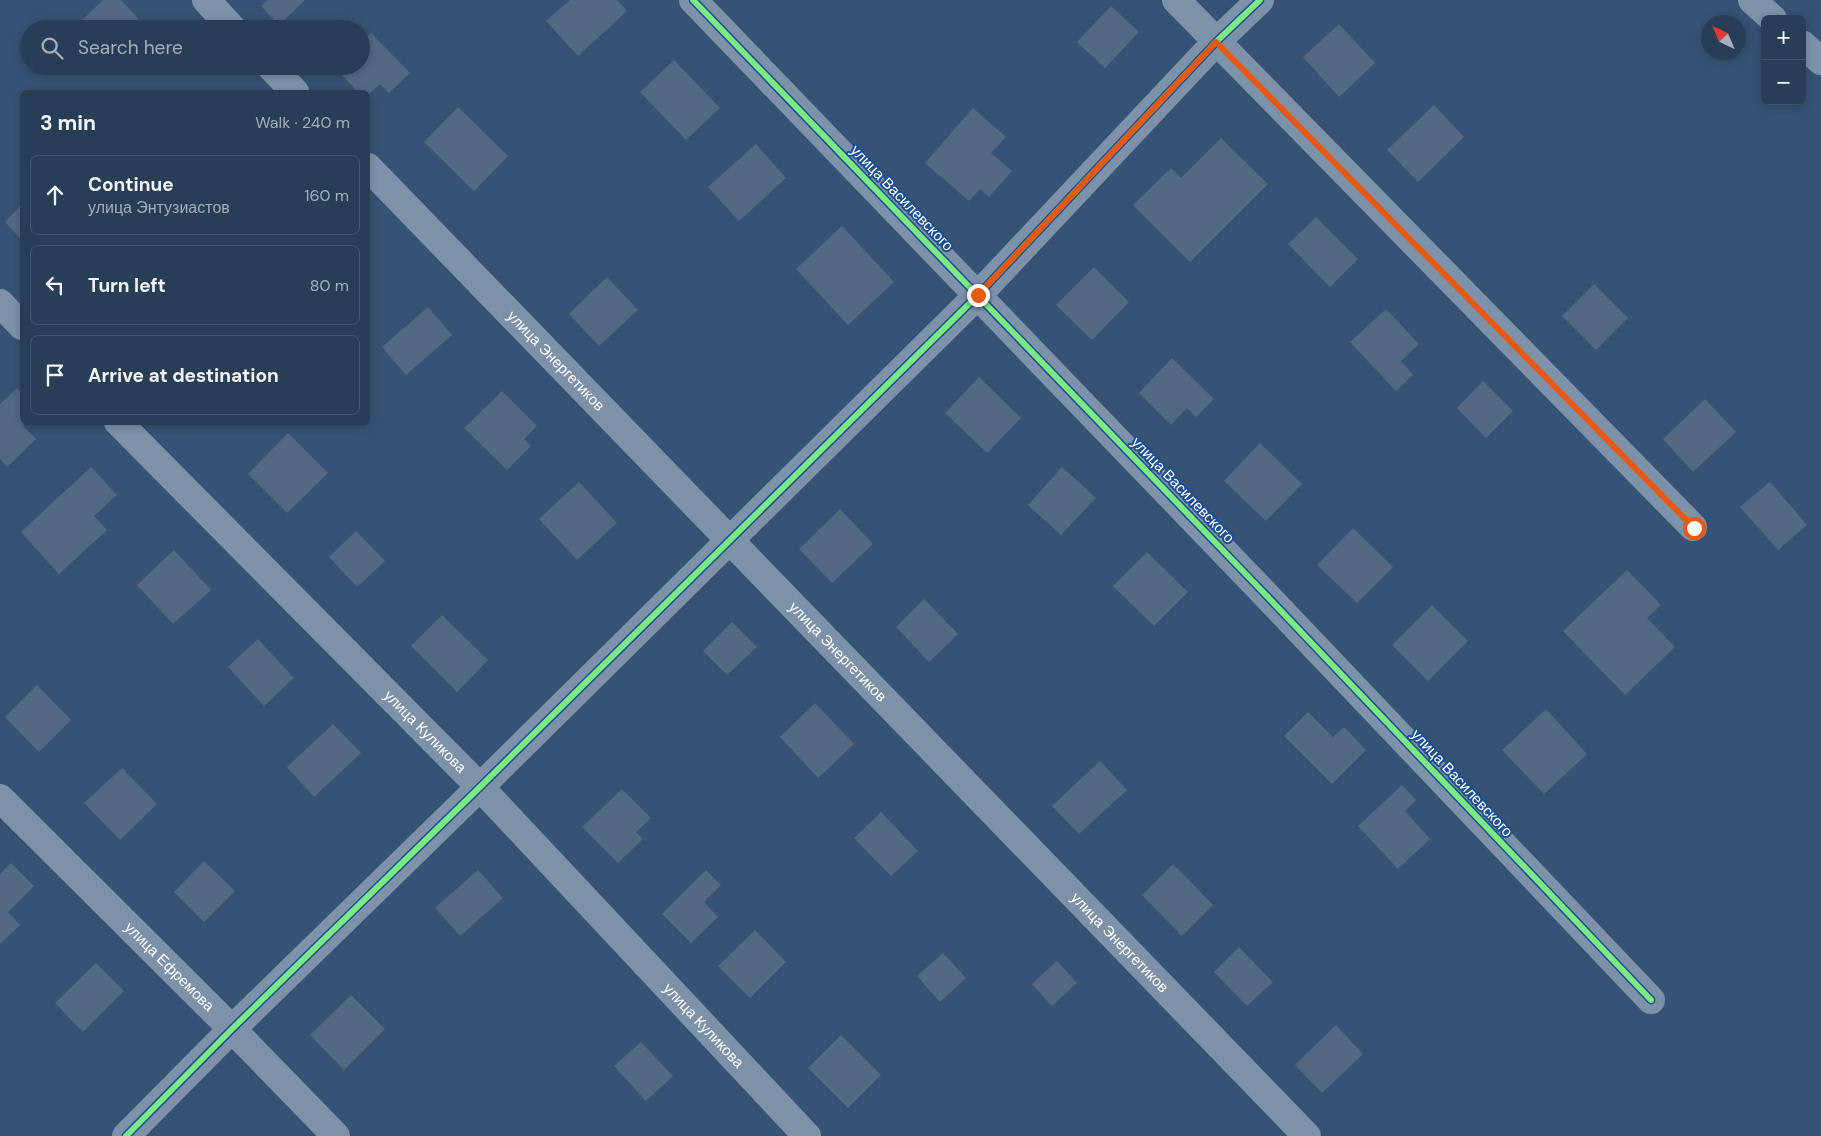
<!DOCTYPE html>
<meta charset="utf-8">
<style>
:root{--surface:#283e57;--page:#344961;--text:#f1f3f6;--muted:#a5aeba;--line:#44576d}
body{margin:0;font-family:"DM Sans",sans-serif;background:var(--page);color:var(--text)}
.controls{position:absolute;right:15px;top:15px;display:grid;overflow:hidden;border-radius:8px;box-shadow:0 2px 8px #0003}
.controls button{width:45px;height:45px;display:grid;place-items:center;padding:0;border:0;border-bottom:1px solid var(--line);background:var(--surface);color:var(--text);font:25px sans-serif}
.compass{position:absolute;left:1701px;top:15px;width:45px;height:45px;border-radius:50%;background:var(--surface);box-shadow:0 2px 8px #0003;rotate:316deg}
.stop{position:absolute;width:15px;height:15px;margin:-11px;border:4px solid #ea580c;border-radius:50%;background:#fff}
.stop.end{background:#ea580c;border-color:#fff;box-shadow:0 1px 5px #0008}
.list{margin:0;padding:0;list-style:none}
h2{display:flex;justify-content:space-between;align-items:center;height:65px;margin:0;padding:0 20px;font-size:21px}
h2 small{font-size:16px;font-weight:400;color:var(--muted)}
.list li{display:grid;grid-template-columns:32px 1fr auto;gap:15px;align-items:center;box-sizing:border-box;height:80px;margin:0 10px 10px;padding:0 10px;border:1px solid var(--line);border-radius:8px}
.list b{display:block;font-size:19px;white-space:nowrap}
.list p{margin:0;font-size:16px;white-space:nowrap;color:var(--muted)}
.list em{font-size:16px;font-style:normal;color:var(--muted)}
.icon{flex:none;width:28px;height:28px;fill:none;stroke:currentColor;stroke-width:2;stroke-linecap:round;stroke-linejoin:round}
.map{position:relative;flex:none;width:1821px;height:1136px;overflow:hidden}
.search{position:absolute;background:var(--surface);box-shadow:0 2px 8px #0003;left:20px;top:20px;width:350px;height:55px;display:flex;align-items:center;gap:12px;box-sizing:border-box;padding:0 18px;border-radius:28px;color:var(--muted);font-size:19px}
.panel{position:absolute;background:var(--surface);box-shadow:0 2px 8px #0003;left:20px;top:90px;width:350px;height:335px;border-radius:8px}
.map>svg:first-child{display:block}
.building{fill:#526984}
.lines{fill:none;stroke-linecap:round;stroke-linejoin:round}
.minor{stroke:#7d92a8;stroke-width:28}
.cycleway-casing{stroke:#1b4f8f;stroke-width:9}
.cycleway{stroke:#7ce984;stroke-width:6}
.route{stroke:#ea580c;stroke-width:6}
.labels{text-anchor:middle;stroke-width:4;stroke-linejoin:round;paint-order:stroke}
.street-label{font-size:15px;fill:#fff;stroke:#1b4f8f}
</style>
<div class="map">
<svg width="1821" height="1136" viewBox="0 0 1821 1136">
<rect width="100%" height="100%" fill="#365274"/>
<g class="building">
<polygon points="103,0 121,0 148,29 87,29 80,22"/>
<polygon points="268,0 305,0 279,25 261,6"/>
<polygon points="570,0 617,0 627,11 578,56 546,21"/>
<polygon points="1111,6 1139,32 1105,68 1077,42"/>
<polygon points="1339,24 1375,63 1339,97 1303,57"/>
<polygon points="371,33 410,73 389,93 380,84 368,95 368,92 358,92 335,68 337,66 361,66 361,43"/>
<polygon points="674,60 720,108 686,140 640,92"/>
<polygon points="1434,105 1464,137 1418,182 1387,150"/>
<polygon points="458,107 508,156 474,191 424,142"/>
<polygon points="973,108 1006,137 991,153 1012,171 989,197 980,189 969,201 925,163"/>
<polygon points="1221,138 1268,184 1190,262 1133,205 1171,168 1181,178"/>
<polygon points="756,144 786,178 739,221 708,187"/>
<polygon points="22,204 22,240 5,222"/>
<polygon points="1316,217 1358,259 1330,287 1288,244"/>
<polygon points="842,226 894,282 848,325 796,269"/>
<polygon points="1094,267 1129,302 1092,340 1056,305"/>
<polygon points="607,277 638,310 599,346 569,314"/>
<polygon points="1594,284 1628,318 1596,350 1562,316"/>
<polygon points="428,307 452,335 406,375 382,347"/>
<polygon points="1386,309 1419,344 1401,361 1413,375 1396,391 1350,342"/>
<polygon points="1172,358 1214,399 1196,417 1187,408 1171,425 1139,393"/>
<polygon points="979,377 1021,418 987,453 945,413"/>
<polygon points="1483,381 1513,411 1486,438 1457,408"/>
<polygon points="17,388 22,394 22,422 26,422 23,426 36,439 7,467 0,459 0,404"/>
<polygon points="502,391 537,426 524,439 531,446 507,470 464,428"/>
<polygon points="1705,399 1736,432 1693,472 1663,439"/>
<polygon points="288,433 328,473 287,513 248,474"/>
<polygon points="1260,443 1302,484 1266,521 1224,481"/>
<polygon points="91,467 117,495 94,516 107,530 59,574 21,532"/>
<polygon points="1062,467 1096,498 1061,535 1028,505"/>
<polygon points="579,482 617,523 577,560 539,519"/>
<polygon points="1770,482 1807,525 1778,550 1740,507"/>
<polygon points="840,509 873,544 832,583 799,549"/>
<polygon points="1353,528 1393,567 1357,603 1317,565"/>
<polygon points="356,531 385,561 357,587 329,557"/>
<polygon points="174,550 211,590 173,624 137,585"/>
<polygon points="1147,552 1188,592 1154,626 1113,586"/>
<polygon points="1627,570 1661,605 1647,618 1675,647 1625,695 1563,631"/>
<polygon points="924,599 958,634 929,662 896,627"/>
<polygon points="1432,605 1468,641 1428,681 1392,645"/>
<polygon points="442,615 488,660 457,692 411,646"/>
<polygon points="732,622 757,647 727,675 703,651"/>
<polygon points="258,639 294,678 264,706 228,667"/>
<polygon points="37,685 71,720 39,752 5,717"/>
<polygon points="815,703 854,744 818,778 780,737"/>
<polygon points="1546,709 1587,754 1544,794 1502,750"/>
<polygon points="1308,712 1333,737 1344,727 1366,750 1332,784 1284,736"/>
<polygon points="333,724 361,753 314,797 287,767"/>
<polygon points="1100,761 1127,790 1079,834 1052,806"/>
<polygon points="122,768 157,804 120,840 84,803"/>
<polygon points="1402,785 1416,800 1405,811 1430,839 1398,869 1358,826"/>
<polygon points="622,789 651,818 636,832 643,839 618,863 582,827"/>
<polygon points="881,812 918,851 891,876 854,838"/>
<polygon points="204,861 235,891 204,922 174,892"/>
<polygon points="11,863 34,886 8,912 20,925 0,944 0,874"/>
<polygon points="1173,864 1213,905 1182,936 1142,895"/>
<polygon points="478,870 503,898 460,936 435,908"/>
<polygon points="706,870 721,885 704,902 718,917 691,943 662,914"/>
<polygon points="755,930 786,962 750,998 718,966"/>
<polygon points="1239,947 1273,982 1247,1006 1214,972"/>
<polygon points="943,953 966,978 940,1002 917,976"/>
<polygon points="1057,961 1077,983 1052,1006 1032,984"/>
<polygon points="96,963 124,991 83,1032 55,1003"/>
<polygon points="351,995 385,1029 344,1070 310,1035"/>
<polygon points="1336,1025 1363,1054 1322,1093 1295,1065"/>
<polygon points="841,1035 881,1075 848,1108 808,1068"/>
<polygon points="641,1042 673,1076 646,1101 614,1066"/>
</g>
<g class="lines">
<g class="minor">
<polyline points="206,0 233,29"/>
<polyline points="693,0 1264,593 1651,1000"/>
<polyline points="1176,0 1693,527"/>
<polyline points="1752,0 1773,19"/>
<polyline points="1802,44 1821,61"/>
<polyline points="270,66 295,92"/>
<path id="s1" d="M368,167L1307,1136"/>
<polyline points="0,303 22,326"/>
<path id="s2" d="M118,422L480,787L807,1136"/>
<path id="s3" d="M0,798L232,1029L336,1136"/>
<polyline points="126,1136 232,1029 480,787 978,295 1216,42 1260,0"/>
</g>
<defs>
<g id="cycleway">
<polyline points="693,0 1264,593 1651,1000"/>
<polyline points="126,1136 232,1029 480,787 978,295 1216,42 1260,0"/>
</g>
</defs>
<use href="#cycleway" class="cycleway-casing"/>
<use href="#cycleway" class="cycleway"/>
</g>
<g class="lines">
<polyline class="route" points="978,295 1216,42 1694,528"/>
</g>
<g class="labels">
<g class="street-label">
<text transform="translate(902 198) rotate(46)" y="5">улица Василевского</text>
<text dy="5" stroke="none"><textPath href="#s1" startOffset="270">улица Энергетиков</textPath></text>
<text transform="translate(1183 490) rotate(46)" y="5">улица Василевского</text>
<text dy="5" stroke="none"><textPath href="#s1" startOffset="675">улица Энергетиков</textPath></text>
<text dy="5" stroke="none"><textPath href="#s2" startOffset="436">улица Куликова</textPath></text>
<text transform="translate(1462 783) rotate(47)" y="5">улица Василевского</text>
<text dy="5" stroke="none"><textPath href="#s1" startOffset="1080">улица Энергетиков</textPath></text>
<text dy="5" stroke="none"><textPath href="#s3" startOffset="239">улица Ефремова</textPath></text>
<text dy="5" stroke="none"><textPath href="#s2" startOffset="841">улица Куликова</textPath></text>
</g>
</g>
</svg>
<div class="controls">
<button>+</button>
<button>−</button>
</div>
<svg class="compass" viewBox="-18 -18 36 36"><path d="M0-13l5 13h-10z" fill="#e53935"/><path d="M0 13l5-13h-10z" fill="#a5aeba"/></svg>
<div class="stop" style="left:1694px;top:528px"></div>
<div class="stop end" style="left:978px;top:295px"></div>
<div class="search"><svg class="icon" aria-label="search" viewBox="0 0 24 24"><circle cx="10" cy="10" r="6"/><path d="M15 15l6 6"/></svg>Search here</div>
<section class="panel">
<h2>3 min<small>Walk · 240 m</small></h2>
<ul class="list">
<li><svg class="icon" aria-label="ahead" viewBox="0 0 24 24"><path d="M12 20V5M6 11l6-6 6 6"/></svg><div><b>Continue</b><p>улица Энтузиастов</p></div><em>160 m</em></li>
<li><svg class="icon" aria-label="left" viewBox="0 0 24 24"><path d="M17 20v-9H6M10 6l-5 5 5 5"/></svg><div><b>Turn left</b></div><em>80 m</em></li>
<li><svg class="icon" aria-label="arrive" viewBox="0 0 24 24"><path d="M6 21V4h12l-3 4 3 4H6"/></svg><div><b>Arrive at destination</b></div></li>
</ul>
</section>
</div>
